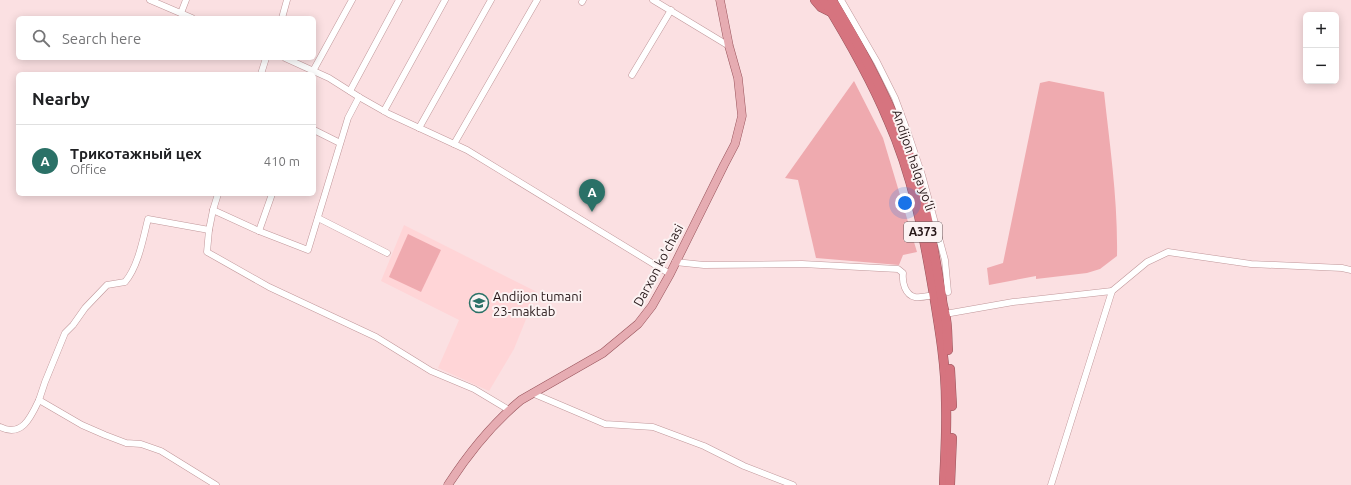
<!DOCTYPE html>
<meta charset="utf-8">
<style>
:root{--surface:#fff;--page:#f2f2f2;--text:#202124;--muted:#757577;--line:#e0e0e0;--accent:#2b7167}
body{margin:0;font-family:Ubuntu,sans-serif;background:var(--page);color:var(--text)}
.controls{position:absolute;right:12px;top:12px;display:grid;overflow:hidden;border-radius:6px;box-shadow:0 2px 10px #0003}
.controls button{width:36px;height:36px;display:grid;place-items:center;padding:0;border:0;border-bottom:1px solid var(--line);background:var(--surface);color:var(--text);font:20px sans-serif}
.you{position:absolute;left:905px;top:203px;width:14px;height:14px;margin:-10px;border:3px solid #fff;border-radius:50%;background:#1a73e8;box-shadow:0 0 0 6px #1a73e833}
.badge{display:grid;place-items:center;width:26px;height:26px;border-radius:50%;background:var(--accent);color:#fff;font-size:13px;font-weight:700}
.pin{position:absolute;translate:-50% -33px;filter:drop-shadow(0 1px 2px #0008)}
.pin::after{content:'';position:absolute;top:21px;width:14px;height:12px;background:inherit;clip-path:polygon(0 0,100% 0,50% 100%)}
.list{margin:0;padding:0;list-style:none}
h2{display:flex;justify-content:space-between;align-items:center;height:52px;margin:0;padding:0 16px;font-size:17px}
h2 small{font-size:13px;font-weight:400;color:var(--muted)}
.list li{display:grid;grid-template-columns:26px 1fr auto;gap:12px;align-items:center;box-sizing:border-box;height:72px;padding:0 16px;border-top:1px solid var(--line)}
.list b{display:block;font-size:15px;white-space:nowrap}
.list p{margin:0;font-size:13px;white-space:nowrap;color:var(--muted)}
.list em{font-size:13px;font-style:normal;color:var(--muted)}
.icon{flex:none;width:22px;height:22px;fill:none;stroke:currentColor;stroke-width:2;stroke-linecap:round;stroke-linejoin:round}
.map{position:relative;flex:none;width:1351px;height:485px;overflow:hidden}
.search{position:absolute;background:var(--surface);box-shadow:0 2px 10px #0003;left:16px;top:16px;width:300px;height:44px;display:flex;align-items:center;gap:10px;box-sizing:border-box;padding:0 14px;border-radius:6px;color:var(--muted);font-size:15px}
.panel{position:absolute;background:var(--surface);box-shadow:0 2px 10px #0003;left:16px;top:72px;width:300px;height:124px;border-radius:6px}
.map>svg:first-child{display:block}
.built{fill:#ffd5d7}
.green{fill:#efaaaf}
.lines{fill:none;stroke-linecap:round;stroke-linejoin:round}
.minor-casing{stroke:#c0979a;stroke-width:7}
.major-casing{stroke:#98535b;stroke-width:9}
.highway-casing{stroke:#98535b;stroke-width:10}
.minor{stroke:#fff;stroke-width:6}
.major{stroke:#e6acb2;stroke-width:8}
.highway{stroke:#d6747f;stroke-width:9}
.labels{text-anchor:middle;stroke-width:4;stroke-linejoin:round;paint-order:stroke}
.shield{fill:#fcf3f3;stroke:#66595a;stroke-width:1}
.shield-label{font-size:12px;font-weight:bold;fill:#261718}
.street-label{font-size:13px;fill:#261718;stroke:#fcf3f3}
.poi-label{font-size:13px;fill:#261718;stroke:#fcf3f3;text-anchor:start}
</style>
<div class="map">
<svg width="1351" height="485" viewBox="0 0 1351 485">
<rect width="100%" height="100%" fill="#fbe0e2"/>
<polygon class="built" points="404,225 537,292 514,349 489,391 438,368 459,320 381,281"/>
<g class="green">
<polygon points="854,81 883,138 917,252 903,255 899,265 816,258 798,180 785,178"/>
<path d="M1049,81L1104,92C1110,147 1118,201 1117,256L1100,269L1087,273L1036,279V276L989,285L987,268L1003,263L1040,83Z"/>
<polygon points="408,234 441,250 421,292 389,277"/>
</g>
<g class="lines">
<defs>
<g id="minor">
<polyline points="150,0 192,18"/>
<polyline points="653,0 729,46"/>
<polyline points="841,0 877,62 895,98 908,133 922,175 945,260 948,292"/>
<polyline points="582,2 583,0"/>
<polyline points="181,13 186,0"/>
<polyline points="282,18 287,0"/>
<polyline points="285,58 329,78 359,97 389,114 467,150 670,274"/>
<polyline points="313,71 352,0"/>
<polyline points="261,74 266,58"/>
<polyline points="632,75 671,10"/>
<polyline points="350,91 399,0"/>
<polyline points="384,111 445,0"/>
<polyline points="419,128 491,0"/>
<polyline points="314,130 340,143"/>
<polyline points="454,144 537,0"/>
<polyline points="213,210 259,231 308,250 348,118 359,97"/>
<polyline points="318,218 387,253"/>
<polyline points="209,230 207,252 269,287 376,337 431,371 474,389 509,410"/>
<polyline points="259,231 272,194"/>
<path d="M675,262L704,265L802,264L898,269L903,273C902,282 905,295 915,297C921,298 928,296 934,295"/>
<polyline points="945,314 1013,302 1112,291"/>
<polyline points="532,393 605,424 653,427 704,446 744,466 793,485"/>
<path d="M39,400L45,382L65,333L73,325L85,308L107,285L125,282C138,267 143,239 148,219L209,230L213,210L218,194"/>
<path d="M0,427C22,438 31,417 39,400L82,425L105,435L126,443L141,444L161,451L216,485"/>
<polyline points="1051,485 1112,291 1147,262 1168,252 1251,264 1342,268 1351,270"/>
</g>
<path id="major" d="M448,485C468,454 492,424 521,400L603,353L638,324L652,306L670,274L724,165L735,144L742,116L738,78L729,46L720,0"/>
<g id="highway">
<polyline points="815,0 821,7 829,11"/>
<path d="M824,0C848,39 870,77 888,120C913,176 924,235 934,295C940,331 946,367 946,403C947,430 945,458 944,485"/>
<path d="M832,0C862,49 889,100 909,154C926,201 934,250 942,299C942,304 944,309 945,314C948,325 947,338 948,350"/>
<polyline points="950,369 952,406"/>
<polyline points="950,485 952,438"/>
</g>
</defs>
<use href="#minor" class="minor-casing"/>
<use href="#major" class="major-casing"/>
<use href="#highway" class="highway-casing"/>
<use href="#minor" class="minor"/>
<use href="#major" class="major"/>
<use href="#highway" class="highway"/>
</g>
<defs>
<symbol id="school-ring" viewBox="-11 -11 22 22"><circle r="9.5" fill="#fcf3f3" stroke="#2b7167" stroke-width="1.5"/><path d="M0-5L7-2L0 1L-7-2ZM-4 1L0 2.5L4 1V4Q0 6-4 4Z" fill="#2b7167"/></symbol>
</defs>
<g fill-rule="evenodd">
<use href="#school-ring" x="468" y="292" width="22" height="22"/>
</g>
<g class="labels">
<rect class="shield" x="904" y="222" width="38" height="20" rx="3"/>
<g class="shield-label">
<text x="923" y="236">A373</text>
</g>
<g class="street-label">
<text transform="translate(914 160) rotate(71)" y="5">Andijon halqa yo‘li</text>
<text transform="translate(658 265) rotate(-62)" y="5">Darxon ko'chasi</text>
</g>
<g class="poi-label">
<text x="493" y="301">Andijon tumani<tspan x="493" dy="15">23-maktab</tspan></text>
</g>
</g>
</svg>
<div class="controls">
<button>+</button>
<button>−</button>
</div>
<div class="you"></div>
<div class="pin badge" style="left:592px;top:212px">A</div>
<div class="search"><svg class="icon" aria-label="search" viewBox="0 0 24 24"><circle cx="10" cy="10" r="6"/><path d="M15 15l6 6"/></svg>Search here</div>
<section class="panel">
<h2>Nearby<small></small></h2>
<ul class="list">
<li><span class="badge">A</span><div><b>Трикотажный цех</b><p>Office</p></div><em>410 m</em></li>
</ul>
</section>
</div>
